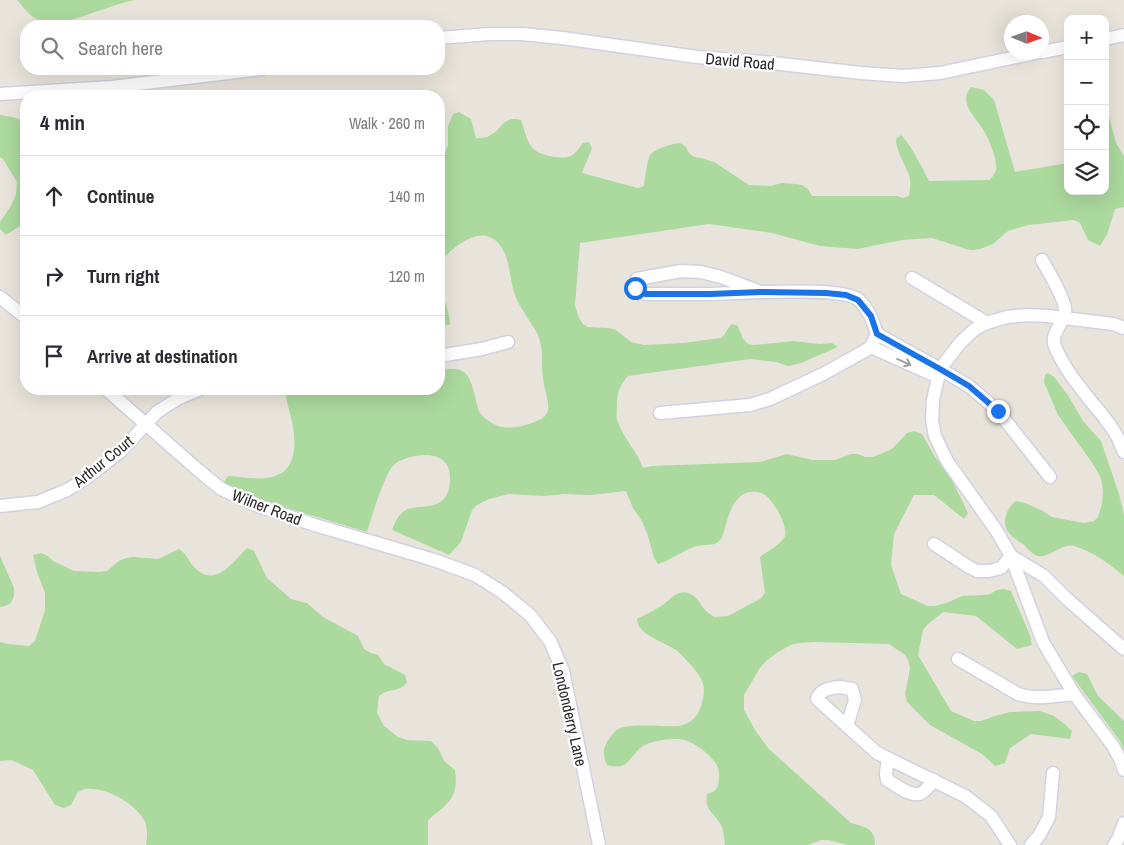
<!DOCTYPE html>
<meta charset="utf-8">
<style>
:root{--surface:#fff;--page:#f2f2f3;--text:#2b2b33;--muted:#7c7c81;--line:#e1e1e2}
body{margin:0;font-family:"Archivo Narrow",sans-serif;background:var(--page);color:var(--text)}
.controls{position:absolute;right:15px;top:15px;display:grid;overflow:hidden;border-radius:10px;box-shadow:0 5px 20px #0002}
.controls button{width:45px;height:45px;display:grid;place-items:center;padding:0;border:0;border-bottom:1px solid var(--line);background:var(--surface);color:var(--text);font:25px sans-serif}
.compass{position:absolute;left:1004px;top:15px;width:45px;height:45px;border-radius:50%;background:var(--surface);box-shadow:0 5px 20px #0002;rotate:92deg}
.stop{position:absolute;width:15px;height:15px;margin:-11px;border:4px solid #1a73e8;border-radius:50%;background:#fff}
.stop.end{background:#1a73e8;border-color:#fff;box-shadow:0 1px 5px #0008}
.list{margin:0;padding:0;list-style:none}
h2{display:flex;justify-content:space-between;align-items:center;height:65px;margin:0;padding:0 20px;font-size:21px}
h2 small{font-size:16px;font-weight:400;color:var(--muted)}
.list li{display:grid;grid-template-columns:32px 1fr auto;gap:15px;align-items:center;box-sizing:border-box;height:80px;padding:0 20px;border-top:1px solid var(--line)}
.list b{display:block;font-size:19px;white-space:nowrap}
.list em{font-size:16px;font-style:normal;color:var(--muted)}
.icon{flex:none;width:28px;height:28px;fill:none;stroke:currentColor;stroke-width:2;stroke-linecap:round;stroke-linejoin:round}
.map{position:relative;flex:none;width:1124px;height:845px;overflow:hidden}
.search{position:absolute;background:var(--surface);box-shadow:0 5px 20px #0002;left:20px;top:20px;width:425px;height:55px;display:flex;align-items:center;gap:12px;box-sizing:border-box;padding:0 18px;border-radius:20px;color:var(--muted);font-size:19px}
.panel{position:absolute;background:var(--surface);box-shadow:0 5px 20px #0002;left:20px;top:90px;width:425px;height:305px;border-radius:20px}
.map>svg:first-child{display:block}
.green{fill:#acd99e}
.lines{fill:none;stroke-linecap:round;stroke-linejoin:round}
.minor-casing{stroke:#d1d2df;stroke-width:15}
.minor{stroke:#fff;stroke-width:12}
.oneway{stroke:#9e9e9e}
.route{stroke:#1a73e8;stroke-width:6}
.labels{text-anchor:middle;stroke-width:4.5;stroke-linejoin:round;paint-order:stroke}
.street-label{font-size:16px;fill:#282828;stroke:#fff}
</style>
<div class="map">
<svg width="1124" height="845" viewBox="0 0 1124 845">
<rect width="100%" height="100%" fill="#e9e4db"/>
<g class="green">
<path d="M17,0H135C114,3 61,28 44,23C32,19 24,8 17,0Z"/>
<path d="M971,87L984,90L994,100L1015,172L1068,163V191H1105V101L1116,143L1124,156V207L1115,209L1107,235L1100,246L1088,240L1080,223L1074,220L1028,225L1008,231L993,244L980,249L973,250L966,249L932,238L902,240L857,249L820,246L772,233L709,224L580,243L575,305L579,318L583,324L588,327L609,328L616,330L631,342L644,345L683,343L721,338C726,334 727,328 732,324L738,326L743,339L748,344L754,345L793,341L819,344L832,343L838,347L801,363L788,366L776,362L750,359L628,376C620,385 617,392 617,404C617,409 616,415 617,420C623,438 637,451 643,468L652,466L760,462L787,454L812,460H835L851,454H858L865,457H873L892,449L907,433L914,431L922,434L935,457L950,476L968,513L964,519L934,495H914L894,534L891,565L901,594L928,606H935L949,602L962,596L983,595L990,594L997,590L1004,589L1011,591L1030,635L1032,645L1017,649L976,616L943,612L928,624L923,630L918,655L951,711L974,721H981L995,716L1010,712L1040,711L1054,716L1066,725L1072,731L1070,739L1031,734L1010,748L1005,763L995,766L982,754L930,725L907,702L905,694L910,669L909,662L905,655L889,644L814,642L799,643L791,645L778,652L766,661L760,668L744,695V710L755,730L769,749L851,823C865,827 875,828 875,845H847L828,840H821L808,845H725C724,839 724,831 721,825C714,812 704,811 707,794C710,793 713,792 714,791C719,787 719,781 719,776C719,774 719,771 718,768C715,757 691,739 679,739C668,739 655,740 645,745C629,753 632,772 607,765C603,756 602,748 609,739C612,735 615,730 620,728C635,723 663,727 679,726C691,723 697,718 701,706C708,685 702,677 688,662C684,658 680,652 674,649C665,643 644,636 639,626C638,624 637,621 637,619C645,615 653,611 661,606C672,599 679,585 695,597C699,600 699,603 702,606C704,610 710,614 714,617L728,616L754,602L760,599L765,593L760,557C766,552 781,544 784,538C790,529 774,501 765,495C761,492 755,491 750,492C735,494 728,515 725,528C724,531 723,536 721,539C716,547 705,544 697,546C683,550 672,560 658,564L654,558L648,536L642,521L633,508L626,491L590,495L564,494L544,496L509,494L489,499L477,505L472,510L461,542L449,555L392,530C395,522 398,516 404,511C414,504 437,511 446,496C449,491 450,484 450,478C450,453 426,452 407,458C403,460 397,461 394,465C390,468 388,474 386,478C378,495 373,513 367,532L264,501L228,487L224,482L228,476C243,477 261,481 275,476C296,470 296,445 293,427C291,414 286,402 285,389H439V370C448,369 456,367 464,372C473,379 475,400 479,411C481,416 485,418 489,421C503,431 517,428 532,423C537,421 545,418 547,413C551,405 544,388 543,379C541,364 544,349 538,335C531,321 520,309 515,295C509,278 510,251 495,240C483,231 471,237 460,244C452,249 440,259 439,270C437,289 450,306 450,325H443L439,322V163L448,146V126L453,114L459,112L471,119L476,138C480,138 486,138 489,136C502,130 503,115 521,120C524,128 526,139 531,146C536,155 559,159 568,157C575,155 579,148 583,143L589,142L592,148L582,173L638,188L644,186C645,179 647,159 651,154C656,148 672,144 680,143L686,147L689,153L694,157L701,158L714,162L749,185L770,186L782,183L796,184L802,185L808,189L812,196H897L903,198L909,196C910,189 911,181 909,175C905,163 896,152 896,139L901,135C913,148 921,166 929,181L990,180C992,177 995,174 996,170C998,159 987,134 980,125C972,113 959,102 971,87Z"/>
<polygon points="0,115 12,117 25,121 26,124 26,222 6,235 0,229 0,222 11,206 16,195 17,182 3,159 0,157"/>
<path d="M1047,373L1050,374L1055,378L1069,397L1083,421L1101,441L1119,494L1124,515V576C1108,563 1094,552 1074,546C1061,543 1049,559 1038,556C1033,555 1027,548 1023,544C1018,541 1012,537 1008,532C1001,522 1007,507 1016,501L1025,503L1043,511L1052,517L1084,523L1094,521L1098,517L1102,504L1103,491L1101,478L1093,464L1058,415L1044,382L1045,375Z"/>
<path d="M247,548L254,551L267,578L291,599L307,603L323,617L358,636L364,649L371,653L378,655L384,664L405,675L407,683C399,692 389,688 379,696L377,713L384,726L398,737L407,740L431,741L438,748L444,761L455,770C459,798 448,804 428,820V845H146C147,838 148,829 145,822C137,804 105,786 86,789C83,789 81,791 78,792L71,805L64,808L55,805L33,770L18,763L11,760L0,761V642L8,644L29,646L35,641L45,610V593L37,572L33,555L41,553L48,556L53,561L74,571L99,572L107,571L119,561L126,558L133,557L158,559L179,549C187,554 188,560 194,567C215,589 232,563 247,548Z"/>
<polygon points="0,556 14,588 14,596 11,603 5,606 0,607"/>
<polygon points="1079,672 1087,674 1098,696 1124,721 1124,750 1120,741 1072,676"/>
</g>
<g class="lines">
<defs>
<g id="minor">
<polyline points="439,38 489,34 522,34 562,38 697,57 763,62 861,73 903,76 940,73 1040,52"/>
<polyline points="1105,39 1124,35"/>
<polyline points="1042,52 1068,47"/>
<polyline points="0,94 112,87 262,69"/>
<path d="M1042,260C1049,273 1062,293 1065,308C1067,321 1049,333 1055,347C1061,360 1070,375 1079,386C1092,404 1108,419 1118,438C1120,443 1122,448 1124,452"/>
<polygon points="681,271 701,272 721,277 761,292 710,294 646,294 635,288 637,279"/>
<polyline points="912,278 987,323"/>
<polyline points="0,297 26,318"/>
<polyline points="1124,328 1113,324 1048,316 1027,315 1007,317 987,323 975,329 960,343 940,369 933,400 932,420 935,436 947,461 996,530 1011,556 1043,642 1074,694 1113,746 1121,761 1124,770"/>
<polyline points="877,334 940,369 969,386 998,411 1050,477"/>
<polyline points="871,347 938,377"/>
<polyline points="439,356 482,349 508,342"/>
<polyline points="106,389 198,470 221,489 261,507 315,525 434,560 475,575 502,592 530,615 550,641 563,671 599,845"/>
<path d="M660,413L750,405L770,399L823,374L861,353L871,347L877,334C873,321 869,310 859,300C844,288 782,292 761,292"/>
<polyline points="0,506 38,502 67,490 85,479 121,451 157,412 179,398 201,389"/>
<polyline points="934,544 969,567 977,571 989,571 1001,568 1011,556 1044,576 1066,598 1124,649"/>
<path d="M958,659L1018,694C1036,700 1055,696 1074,694"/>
<path d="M840,687L852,689L855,700L847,726L817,699C820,689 831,688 840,687Z"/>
<polyline points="847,726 877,753 965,796 991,816 1010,845"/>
<path d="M888,758L886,774L887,780C896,785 914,800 923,792C927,789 931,784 934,780"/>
<polyline points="1031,845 1039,836 1049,817 1053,773"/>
<polyline points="1114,845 1118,839 1124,823"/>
</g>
</defs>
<use href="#minor" class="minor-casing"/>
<use href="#minor" class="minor"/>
</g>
<defs><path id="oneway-shaft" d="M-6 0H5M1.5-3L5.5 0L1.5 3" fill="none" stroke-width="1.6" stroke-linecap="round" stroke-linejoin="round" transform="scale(1.25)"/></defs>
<use class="oneway" href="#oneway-shaft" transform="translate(904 362) rotate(24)"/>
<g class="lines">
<polyline class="route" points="635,288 646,294 710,294 761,292 826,293 846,295 858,300 871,316 877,334 940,369 969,386 998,411"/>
</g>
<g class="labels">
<g class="street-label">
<text transform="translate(740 61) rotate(5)" y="6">David Road</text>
<text transform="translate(103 461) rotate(-39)" y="6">Arthur Court</text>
<text transform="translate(267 507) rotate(21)" y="6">Wilner Road</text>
<text transform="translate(570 714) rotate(77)" y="6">Londonderry Lane</text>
</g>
</g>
</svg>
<div class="controls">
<button>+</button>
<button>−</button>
<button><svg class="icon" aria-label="locate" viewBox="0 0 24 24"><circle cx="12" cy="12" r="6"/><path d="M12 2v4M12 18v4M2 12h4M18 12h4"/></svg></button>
<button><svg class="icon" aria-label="layers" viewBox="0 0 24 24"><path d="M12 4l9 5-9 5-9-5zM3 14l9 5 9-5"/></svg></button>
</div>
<svg class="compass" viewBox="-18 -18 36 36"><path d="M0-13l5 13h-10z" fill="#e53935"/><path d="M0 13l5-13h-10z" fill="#7c7c81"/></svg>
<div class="stop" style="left:635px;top:288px"></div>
<div class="stop end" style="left:998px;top:411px"></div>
<div class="search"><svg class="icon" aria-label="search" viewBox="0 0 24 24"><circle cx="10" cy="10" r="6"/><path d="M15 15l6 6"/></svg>Search here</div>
<section class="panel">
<h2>4 min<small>Walk · 260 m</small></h2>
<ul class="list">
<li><svg class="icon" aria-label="ahead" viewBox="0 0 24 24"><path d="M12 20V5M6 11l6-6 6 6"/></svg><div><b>Continue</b></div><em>140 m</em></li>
<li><svg class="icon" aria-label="right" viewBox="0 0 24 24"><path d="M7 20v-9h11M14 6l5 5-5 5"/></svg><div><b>Turn right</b></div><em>120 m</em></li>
<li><svg class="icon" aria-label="arrive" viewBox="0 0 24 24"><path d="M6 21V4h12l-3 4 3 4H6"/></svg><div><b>Arrive at destination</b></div></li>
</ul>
</section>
</div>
